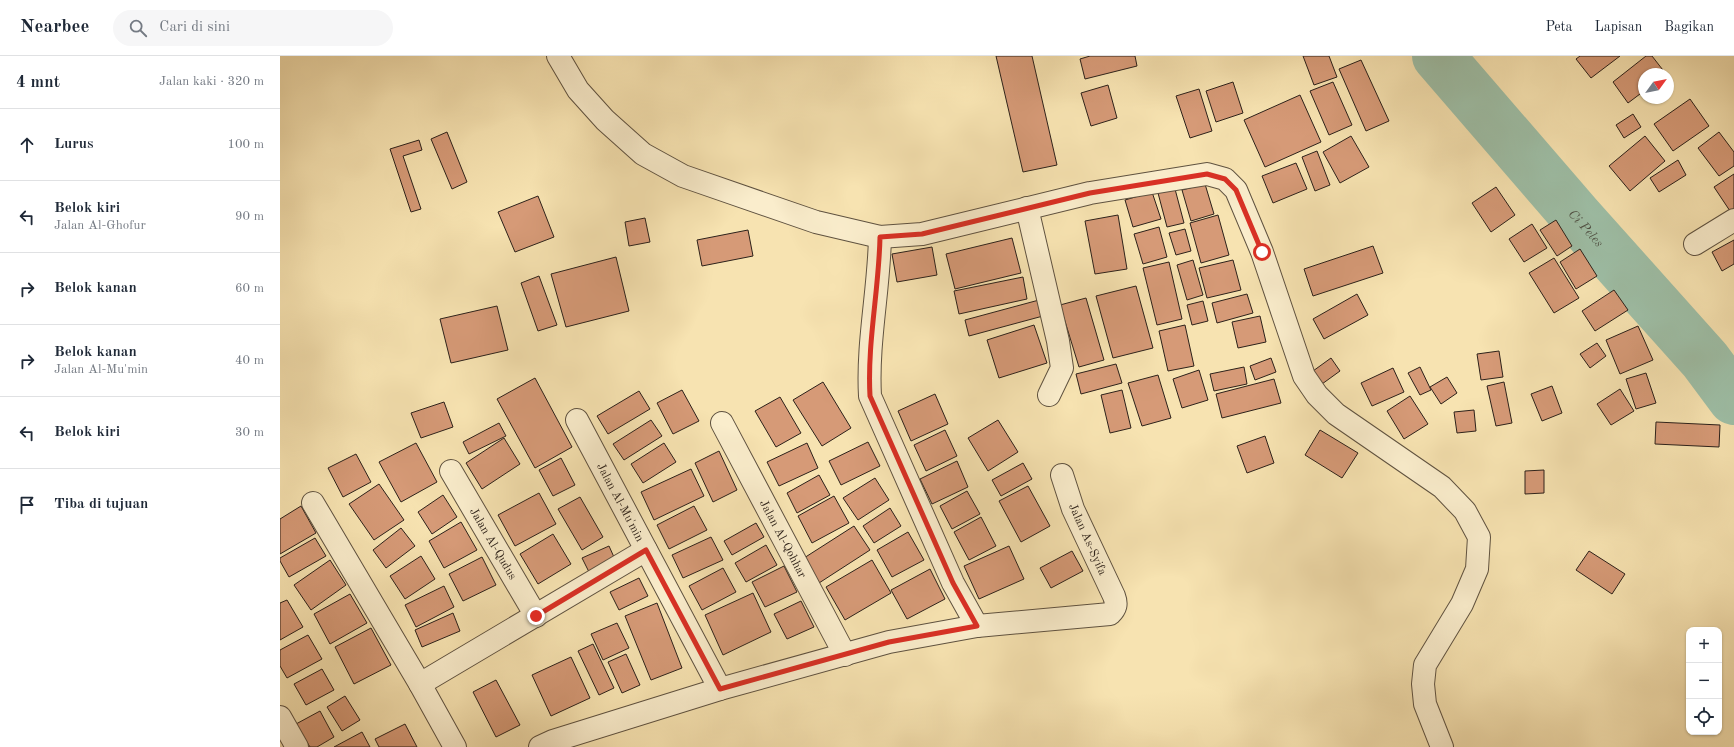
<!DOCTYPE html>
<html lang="id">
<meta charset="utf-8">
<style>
:root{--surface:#fff;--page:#f6f6f7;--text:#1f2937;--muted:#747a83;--line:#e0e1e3}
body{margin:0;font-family:"Old Standard TT",serif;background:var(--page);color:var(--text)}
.controls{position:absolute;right:12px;bottom:12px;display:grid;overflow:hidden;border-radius:8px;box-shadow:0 1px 3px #0004}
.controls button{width:36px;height:36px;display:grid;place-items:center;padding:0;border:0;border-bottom:1px solid var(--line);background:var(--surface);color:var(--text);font:20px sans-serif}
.compass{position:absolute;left:1358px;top:12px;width:36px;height:36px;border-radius:50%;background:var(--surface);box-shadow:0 1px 3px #0004;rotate:57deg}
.stop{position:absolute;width:12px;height:12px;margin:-9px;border:3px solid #d93025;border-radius:50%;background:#fff}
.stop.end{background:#d93025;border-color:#fff;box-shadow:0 1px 4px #0008}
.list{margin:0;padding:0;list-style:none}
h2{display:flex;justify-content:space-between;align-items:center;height:52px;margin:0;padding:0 16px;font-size:17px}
h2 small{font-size:13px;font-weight:400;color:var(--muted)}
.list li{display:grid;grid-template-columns:26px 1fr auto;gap:12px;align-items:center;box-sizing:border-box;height:72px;padding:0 16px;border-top:1px solid var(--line)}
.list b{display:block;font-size:15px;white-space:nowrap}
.list p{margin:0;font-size:13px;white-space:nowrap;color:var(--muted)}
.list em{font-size:13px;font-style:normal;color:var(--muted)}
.icon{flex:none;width:22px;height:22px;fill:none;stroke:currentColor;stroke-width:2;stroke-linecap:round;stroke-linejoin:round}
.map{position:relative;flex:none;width:1454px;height:691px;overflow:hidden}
header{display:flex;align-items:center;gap:24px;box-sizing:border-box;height:56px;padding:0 20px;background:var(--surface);border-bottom:1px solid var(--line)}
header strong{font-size:19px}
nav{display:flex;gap:22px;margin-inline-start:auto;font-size:14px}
.search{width:280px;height:36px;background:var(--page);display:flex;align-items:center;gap:10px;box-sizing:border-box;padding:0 14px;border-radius:22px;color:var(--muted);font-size:15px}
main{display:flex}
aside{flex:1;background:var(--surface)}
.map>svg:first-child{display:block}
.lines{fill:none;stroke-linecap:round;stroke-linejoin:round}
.river{stroke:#9ebfa7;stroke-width:52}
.building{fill:#d69a77;stroke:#2c211a}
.minor-casing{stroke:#5f5240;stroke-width:24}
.minor{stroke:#faedcc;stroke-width:22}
.route{stroke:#d93025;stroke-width:5}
.labels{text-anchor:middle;stroke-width:3.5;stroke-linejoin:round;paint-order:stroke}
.street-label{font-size:12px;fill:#2c211a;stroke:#faedcc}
.water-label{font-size:13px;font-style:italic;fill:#4e5044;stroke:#faedcc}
</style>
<header>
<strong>Nearbee</strong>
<div class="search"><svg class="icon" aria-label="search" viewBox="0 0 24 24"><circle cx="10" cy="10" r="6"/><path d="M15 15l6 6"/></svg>Cari di sini</div>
<nav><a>Peta</a><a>Lapisan</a><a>Bagikan</a></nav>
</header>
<main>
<aside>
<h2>4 mnt<small>Jalan kaki · 320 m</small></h2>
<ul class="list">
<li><svg class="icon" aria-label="ahead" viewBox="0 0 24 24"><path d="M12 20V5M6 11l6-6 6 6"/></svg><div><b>Lurus</b></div><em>100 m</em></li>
<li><svg class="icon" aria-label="left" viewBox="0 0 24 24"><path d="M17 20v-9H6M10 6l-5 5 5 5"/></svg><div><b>Belok kiri</b><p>Jalan Al-Ghofur</p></div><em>90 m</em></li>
<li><svg class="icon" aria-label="right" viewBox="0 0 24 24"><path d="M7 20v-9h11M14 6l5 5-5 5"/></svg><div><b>Belok kanan</b></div><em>60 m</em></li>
<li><svg class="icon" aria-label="right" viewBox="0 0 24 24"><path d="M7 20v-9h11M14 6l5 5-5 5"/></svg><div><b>Belok kanan</b><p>Jalan Al-Mu'min</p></div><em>40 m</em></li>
<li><svg class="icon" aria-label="left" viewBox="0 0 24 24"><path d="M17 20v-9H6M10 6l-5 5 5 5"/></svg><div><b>Belok kiri</b></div><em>30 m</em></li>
<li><svg class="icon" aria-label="arrive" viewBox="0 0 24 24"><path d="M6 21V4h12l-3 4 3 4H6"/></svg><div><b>Tiba di tujuan</b></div></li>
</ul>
</aside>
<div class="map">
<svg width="1454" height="691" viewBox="0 0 1454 691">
<rect width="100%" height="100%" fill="#f7e3b1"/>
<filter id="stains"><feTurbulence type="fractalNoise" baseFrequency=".005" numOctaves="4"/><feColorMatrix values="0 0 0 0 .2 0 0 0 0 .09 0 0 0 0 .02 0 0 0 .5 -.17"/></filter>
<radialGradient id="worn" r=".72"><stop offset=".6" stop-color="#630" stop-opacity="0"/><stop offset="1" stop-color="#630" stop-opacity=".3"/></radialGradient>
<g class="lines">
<path class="river" id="s1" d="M1158,0L1297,161L1425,304L1454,343"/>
</g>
<g class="building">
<polygon points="716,0 752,0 777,109 743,116"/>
<polygon points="810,0 855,0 857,10 805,23 800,3"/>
<polygon points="1023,0 1049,0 1057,21 1034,29"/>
<polygon points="1300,0 1340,0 1311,22 1296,3"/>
<polygon points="1366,0 1372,0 1386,18 1364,18 1364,35 1348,47 1333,26"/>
<polygon points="1081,4 1109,65 1086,75 1059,13"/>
<polygon points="953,26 963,57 936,66 926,35"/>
<polygon points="1053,26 1072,69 1049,79 1030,35"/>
<polygon points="828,29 837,62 811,70 801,37"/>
<polygon points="919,33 932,75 910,82 896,40"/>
<polygon points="1020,39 1041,86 985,111 964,64"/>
<polygon points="1410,43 1429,70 1393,95 1374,68"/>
<polygon points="1353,58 1361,71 1344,82 1336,69"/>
<polygon points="167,76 187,126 172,133 151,83"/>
<polygon points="1439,76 1454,96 1454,110 1439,120 1418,92"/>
<polygon points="1071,80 1089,111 1060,127 1043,96"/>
<polygon points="1365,80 1385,105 1350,135 1329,110"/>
<polygon points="139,84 142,94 123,100 141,153 131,156 110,93"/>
<polygon points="1037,95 1050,129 1035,135 1022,101"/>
<polygon points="1398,104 1406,119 1379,136 1370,122"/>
<polygon points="1016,107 1027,133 993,147 982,120"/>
<polygon points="1454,118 1454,153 1450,155 1434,131"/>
<polygon points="925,128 934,158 911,165 902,134"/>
<polygon points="1216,131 1235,159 1211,176 1192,147"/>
<polygon points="895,133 904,167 887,171 878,137"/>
<polygon points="872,136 881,163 853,171 845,144"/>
<polygon points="258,140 274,181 235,196 218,156"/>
<polygon points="838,159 847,213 815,218 805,165"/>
<polygon points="938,159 949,199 921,207 910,167"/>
<polygon points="365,162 370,186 349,190 345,166"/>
<polygon points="1276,164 1292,190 1277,200 1260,174"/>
<polygon points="1252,168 1267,192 1244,206 1229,183"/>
<polygon points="879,171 887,201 863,208 854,178"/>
<polygon points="905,173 911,195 896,199 889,177"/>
<polygon points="468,174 473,200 422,210 417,184"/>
<polygon points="732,182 741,217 675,233 666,198"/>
<polygon points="1454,184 1454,208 1442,215 1432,196"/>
<polygon points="1093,190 1103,217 1033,240 1024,213"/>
<polygon points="652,191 657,219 617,226 612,198"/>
<polygon points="1300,193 1317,220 1296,233 1280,206"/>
<polygon points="336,201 349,255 286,271 271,218"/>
<polygon points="1274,202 1299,242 1274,257 1249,217"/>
<polygon points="913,204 923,239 907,244 897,209"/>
<polygon points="953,204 961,234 927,242 919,212"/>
<polygon points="889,206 902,263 877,269 863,212"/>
<polygon points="259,220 277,269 258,275 241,227"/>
<polygon points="743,221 747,243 679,258 674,235"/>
<polygon points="856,230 873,292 833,302 816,240"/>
<polygon points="1334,234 1348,254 1315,275 1302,255"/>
<polygon points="967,238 973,257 937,267 932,247"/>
<polygon points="1077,238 1088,259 1044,283 1033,263"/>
<polygon points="806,242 824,304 799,311 780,249"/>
<polygon points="759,244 763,260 689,280 685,264"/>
<polygon points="923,245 928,265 912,269 907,249"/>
<polygon points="217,250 228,294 171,307 160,263"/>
<polygon points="980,260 986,286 958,292 952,266"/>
<polygon points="754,269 767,307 719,322 707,284"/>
<polygon points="905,269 914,310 888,315 879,275"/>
<polygon points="1358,270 1373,304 1340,318 1326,284"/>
<polygon points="1317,287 1326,300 1310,312 1300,298"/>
<polygon points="1219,295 1223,321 1201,324 1197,298"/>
<polygon points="991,302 996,316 975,324 970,310"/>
<polygon points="1051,302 1060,315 1042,328 1033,315"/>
<polygon points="836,308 842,327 801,338 796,318"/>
<polygon points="964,311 967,328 934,335 930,318"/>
<polygon points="1140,311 1151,334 1140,339 1128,317"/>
<polygon points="1113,312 1124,336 1092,350 1081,327"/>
<polygon points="919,314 928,344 902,352 893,323"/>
<polygon points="1366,317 1376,347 1356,353 1346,323"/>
<polygon points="878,319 891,362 862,370 848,327"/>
<polygon points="1167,321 1177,337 1161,348 1150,331"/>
<polygon points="255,322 292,391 255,412 217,343"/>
<polygon points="994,323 1001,347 942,362 936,338"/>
<polygon points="543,326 571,372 542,390 513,344"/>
<polygon points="1224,326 1232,367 1216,370 1207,330"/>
<polygon points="1272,330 1282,357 1262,365 1251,338"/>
<polygon points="1340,333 1354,355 1331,369 1317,348"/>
<polygon points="402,334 419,365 393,378 377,347"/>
<polygon points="842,334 851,372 830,377 821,339"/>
<polygon points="359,335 370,353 328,378 317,360"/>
<polygon points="655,338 668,368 631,385 618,355"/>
<polygon points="1130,340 1148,368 1124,383 1107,355"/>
<polygon points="500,341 521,377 496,391 475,355"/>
<polygon points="164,346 173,371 141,382 131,357"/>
<polygon points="1194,354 1196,375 1177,377 1174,356"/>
<polygon points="371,364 382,380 344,404 333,388"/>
<polygon points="718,364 738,396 708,415 688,382"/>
<polygon points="1376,366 1440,369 1439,391 1375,388"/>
<polygon points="219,367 226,380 189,398 183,386"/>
<polygon points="665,374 677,400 646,415 634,389"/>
<polygon points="1040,374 1078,397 1062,422 1025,399"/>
<polygon points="985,380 994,407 967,417 957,390"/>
<polygon points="224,382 240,408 202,433 186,407"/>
<polygon points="588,386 600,410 561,429 549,405"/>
<polygon points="136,387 157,426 121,446 99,406"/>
<polygon points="384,387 396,406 363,427 351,408"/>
<polygon points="527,387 538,412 499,430 487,406"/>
<polygon points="439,395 457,434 433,446 415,407"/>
<polygon points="76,398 91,426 63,441 48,412"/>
<polygon points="281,402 295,429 273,440 259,414"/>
<polygon points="677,405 688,431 652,448 640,423"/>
<polygon points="743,407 752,423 721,440 712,424"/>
<polygon points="411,413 424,440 374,464 361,436"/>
<polygon points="1264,414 1264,437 1245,438 1245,415"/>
<polygon points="539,419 550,439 517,457 507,437"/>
<polygon points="595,422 609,444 578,464 563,442"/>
<polygon points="99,428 124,464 94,484 69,448"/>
<polygon points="748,430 770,470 741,486 719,445"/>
<polygon points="687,435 700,458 672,473 660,450"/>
<polygon points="259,437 276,468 235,490 218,459"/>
<polygon points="163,439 177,461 152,478 138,456"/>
<polygon points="554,440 569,467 532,487 518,460"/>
<polygon points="300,441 323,481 302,494 278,453"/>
<polygon points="21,450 36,477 0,498 0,463"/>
<polygon points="414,450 427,474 389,493 377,469"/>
<polygon points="610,452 621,470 594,487 583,470"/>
<polygon points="701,461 716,490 689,504 674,476"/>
<polygon points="181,466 197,494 164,512 149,485"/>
<polygon points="476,467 484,481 452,499 444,485"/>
<polygon points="574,470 590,494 539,527 524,502"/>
<polygon points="121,472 135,490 106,512 93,494"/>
<polygon points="628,476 644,504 612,521 597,494"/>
<polygon points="273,478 291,508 258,528 240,498"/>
<polygon points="431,481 443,504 403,522 392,499"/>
<polygon points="35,482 46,500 9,521 0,505 0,502"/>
<polygon points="486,489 497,509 466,526 455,507"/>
<polygon points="329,490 338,510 312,522 302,502"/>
<polygon points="729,490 744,523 699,543 684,510"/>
<polygon points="792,495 803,515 771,532 760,512"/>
<polygon points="1309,495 1345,518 1332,538 1296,514"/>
<polygon points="141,500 155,523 125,543 110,520"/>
<polygon points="202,501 216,529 183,545 169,518"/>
<polygon points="50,504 66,529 31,554 14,529"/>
<polygon points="592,504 611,537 565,564 546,531"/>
<polygon points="504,510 517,536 485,551 472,526"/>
<polygon points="443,512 456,536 422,554 409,530"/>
<polygon points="650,513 665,543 627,563 611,534"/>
<polygon points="359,522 368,540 339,554 330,536"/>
<polygon points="164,530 174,551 136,571 125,549"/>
<polygon points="473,537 491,576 443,599 425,559"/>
<polygon points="70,538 87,567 50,588 34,558"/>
<polygon points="7,544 23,571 0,584 0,547"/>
<polygon points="521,545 534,571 507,583 494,558"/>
<polygon points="377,547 402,612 371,624 345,560"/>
<polygon points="173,557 180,575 142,591 135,574"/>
<polygon points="337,567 349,592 323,604 311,578"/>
<polygon points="91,572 111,609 74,628 55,591"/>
<polygon points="28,579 42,603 7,622 0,610 0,594"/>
<polygon points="313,588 334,632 319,639 298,595"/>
<polygon points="346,598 360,629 342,637 328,606"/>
<polygon points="291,601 310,642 271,660 252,619"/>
<polygon points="42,613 54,634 26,649 14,628"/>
<polygon points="216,624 240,669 216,681 193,636"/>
<polygon points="65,640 80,664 62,675 47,651"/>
<polygon points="40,655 54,681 37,691 30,691 16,668"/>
<polygon points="125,668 137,691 99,691 95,683"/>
<polygon points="82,676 90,691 54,691"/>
</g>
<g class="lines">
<defs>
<g id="minor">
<polyline points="278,0 298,34 325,64 363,98 403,120 536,166 600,181 642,178 810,137 927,118 945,123 956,134 982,196 1024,320 1037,339 1056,358 1162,431 1185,455 1199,481 1197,513 1182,548 1145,609 1143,628 1145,648 1162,691"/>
<polyline points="747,152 778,285 782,312 769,339"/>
<path d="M600,181C599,234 587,287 590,340L673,527L697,570"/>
<polyline points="1415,188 1454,164"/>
<path id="s2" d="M297,364L440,633"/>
<path id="s3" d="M442,367L565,599"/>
<path id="s4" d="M171,415L256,560"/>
<polyline points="33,447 140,628 175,691"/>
<polyline points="140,628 366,494"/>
<polyline points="0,661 17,691"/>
<path d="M260,691L273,685L440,633L609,586L697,570L830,558C836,552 837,548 834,540L793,453L782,419"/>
</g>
</defs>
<use href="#minor" class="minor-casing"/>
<use href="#minor" class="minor"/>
</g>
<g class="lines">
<path class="route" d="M256,560L366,494L440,633L609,586L697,570L673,527L590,340C587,287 599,234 600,181L642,178L810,137L927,118L945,123L956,134L982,196"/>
</g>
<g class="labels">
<g class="street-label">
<text dy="4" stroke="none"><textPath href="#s2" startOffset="93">Jalan Al-Mu'min</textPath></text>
<text dy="4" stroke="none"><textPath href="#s3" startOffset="131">Jalan Al-Qohhar</textPath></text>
<text transform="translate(808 483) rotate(66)" y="4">Jalan As-Syifa</text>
<text dy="4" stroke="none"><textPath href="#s4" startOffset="84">Jalan Al-Qudus</textPath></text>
</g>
<g class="water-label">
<text dy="5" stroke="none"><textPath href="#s1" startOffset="227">Ci Peles</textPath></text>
</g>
</g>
<rect width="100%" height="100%" filter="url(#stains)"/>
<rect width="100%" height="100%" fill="url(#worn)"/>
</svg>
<div class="controls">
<button>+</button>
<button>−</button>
<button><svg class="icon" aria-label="locate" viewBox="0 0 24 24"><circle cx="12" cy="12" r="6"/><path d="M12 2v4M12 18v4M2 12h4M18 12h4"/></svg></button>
</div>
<svg class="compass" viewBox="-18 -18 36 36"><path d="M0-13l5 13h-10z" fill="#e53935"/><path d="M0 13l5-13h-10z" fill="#747a83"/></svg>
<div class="stop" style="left:982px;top:196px"></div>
<div class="stop end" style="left:256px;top:560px"></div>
</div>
</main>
